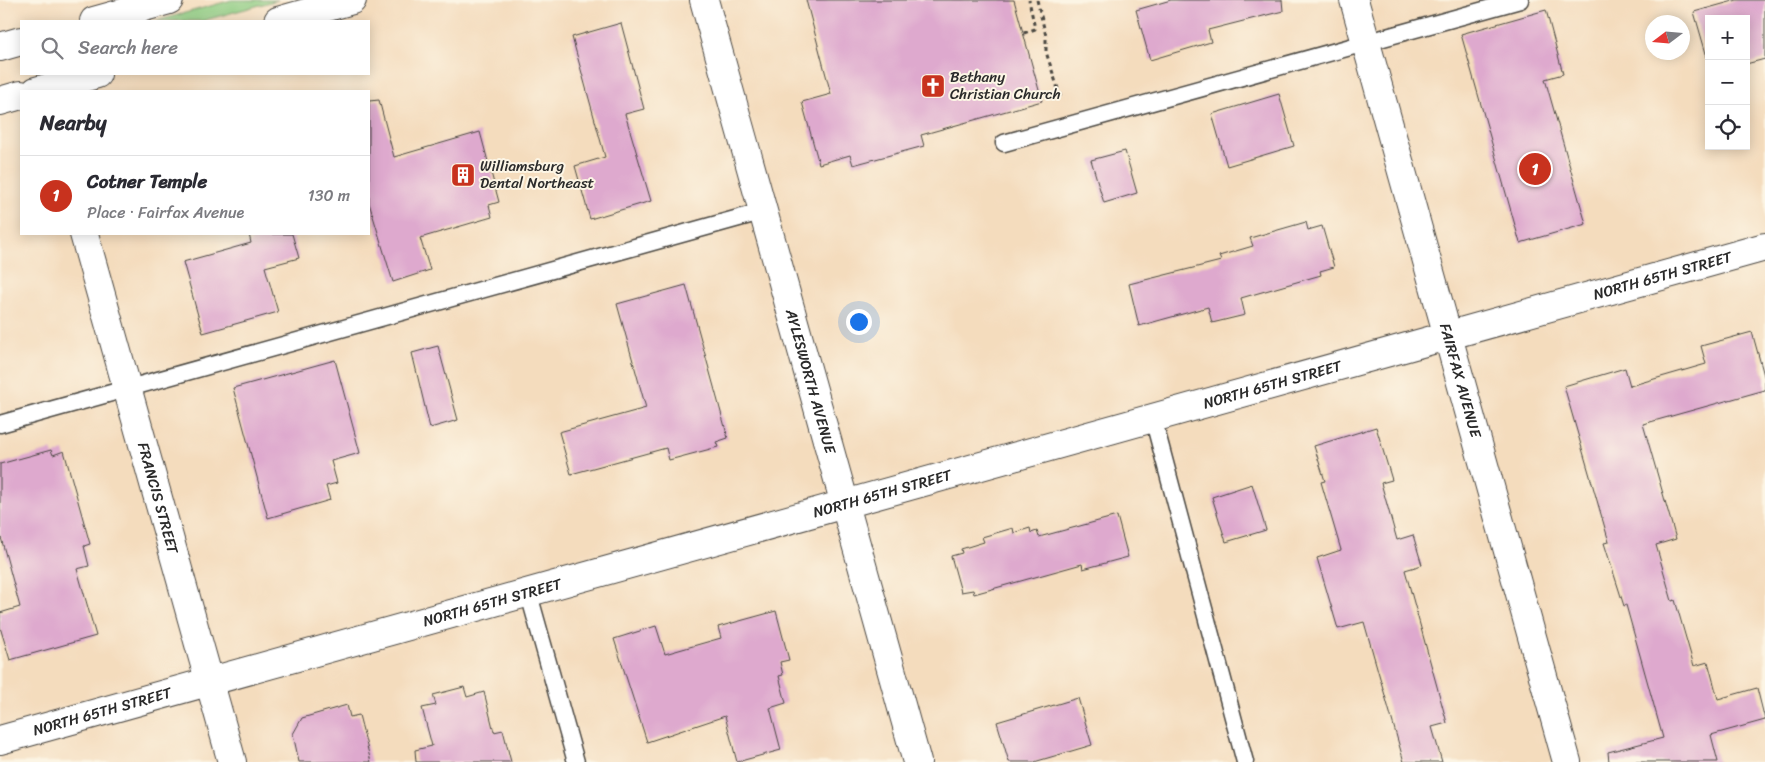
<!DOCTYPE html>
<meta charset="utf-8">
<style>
:root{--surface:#fff;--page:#f2f2f3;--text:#2b2b33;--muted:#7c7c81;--line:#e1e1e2;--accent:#c8321e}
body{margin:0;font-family:Sriracha,sans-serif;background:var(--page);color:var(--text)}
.controls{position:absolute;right:15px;top:15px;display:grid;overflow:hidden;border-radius:0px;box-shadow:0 2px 12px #0003}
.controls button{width:45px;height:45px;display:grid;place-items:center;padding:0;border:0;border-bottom:1px solid var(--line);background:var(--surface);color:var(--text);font:25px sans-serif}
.compass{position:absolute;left:1645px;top:15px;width:45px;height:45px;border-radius:50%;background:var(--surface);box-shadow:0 2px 12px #0003;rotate:254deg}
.you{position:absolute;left:858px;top:321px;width:18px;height:18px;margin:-12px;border:4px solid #fff;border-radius:50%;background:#1a73e8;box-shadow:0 0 0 8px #1a73e833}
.badge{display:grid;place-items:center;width:32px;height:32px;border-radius:50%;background:var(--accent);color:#fff;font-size:16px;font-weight:700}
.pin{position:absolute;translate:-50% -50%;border:2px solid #fff;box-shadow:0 1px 5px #0006}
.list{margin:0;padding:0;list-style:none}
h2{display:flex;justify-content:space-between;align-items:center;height:65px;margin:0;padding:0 20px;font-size:21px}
h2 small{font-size:16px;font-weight:400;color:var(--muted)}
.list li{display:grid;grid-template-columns:32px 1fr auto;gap:15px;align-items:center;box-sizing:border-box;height:80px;padding:0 20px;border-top:1px solid var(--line)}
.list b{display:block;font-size:19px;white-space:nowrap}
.list p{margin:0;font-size:16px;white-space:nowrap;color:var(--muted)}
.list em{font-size:16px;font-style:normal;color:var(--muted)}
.icon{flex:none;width:28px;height:28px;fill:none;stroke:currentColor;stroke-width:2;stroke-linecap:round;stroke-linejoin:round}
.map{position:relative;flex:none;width:1765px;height:762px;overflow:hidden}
.search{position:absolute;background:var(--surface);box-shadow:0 2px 12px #0003;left:20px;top:20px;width:350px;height:55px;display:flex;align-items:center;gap:12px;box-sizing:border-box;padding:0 18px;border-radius:0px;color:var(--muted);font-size:19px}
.panel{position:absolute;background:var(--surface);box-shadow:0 2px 12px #0003;left:20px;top:90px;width:350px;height:145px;border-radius:0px}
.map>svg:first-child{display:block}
.green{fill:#8dcb81;stroke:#5c7b56}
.building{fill:#dea9ce}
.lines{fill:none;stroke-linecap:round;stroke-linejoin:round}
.service-casing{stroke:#494641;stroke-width:19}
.minor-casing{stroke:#494641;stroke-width:30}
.secondary-casing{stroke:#494641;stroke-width:30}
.path{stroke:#494641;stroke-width:3;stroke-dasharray:4 4;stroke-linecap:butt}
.service{stroke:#fff;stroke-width:16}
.minor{stroke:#fff;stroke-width:28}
.secondary{stroke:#fff;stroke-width:28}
.labels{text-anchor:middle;stroke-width:4;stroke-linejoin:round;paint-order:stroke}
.poi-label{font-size:15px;fill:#2b2b2b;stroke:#fcf5e5;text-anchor:start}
.street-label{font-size:15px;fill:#2b2b2b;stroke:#fcf5e5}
</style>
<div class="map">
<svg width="1765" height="762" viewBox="0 0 1765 762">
<rect width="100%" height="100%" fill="#fcf5e5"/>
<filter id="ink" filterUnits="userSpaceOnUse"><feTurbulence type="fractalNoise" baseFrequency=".02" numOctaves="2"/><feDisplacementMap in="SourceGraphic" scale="10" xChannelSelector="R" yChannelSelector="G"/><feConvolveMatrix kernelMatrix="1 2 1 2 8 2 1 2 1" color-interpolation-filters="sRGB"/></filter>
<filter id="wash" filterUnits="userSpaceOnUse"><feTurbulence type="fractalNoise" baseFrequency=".0096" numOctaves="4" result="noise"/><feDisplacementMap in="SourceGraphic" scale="20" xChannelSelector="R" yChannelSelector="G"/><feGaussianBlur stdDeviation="1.12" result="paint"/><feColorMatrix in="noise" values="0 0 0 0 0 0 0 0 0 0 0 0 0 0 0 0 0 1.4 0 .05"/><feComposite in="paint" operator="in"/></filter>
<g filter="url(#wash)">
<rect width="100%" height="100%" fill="#f4dcbd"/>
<polygon class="green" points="232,0 278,0 202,21 156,21"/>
<g id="blocks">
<g class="building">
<polygon points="806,0 1014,0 1042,101 921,135 924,146 853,165 850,155 819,164 802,102 831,94"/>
<polygon points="1171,0 1282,0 1283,11 1208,30 1211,42 1150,60 1136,10"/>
<polygon points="1737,0 1765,0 1765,59 1746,64 1746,19 1709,19 1709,64 1694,12"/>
<polygon points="1546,10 1563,74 1545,79 1586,224 1520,243 1461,34"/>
<polygon points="621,23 644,109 625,114 651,201 590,219 575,166 605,157 572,37"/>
<polygon points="1279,94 1294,146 1227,166 1212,114"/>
<polygon points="379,100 394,157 480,132 499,202 489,205 492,217 420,238 430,270 393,282 369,203 369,101"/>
<polygon points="1125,151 1137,193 1104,203 1091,160"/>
<polygon points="1306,222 1308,230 1322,226 1334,267 1320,271 1321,275 1241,298 1245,315 1212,323 1208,307 1139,326 1129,284 1221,261 1219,256 1253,246 1250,238"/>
<polygon points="249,234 292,234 299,258 265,267 278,312 203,333 183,262 251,243"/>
<polygon points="686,285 728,438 716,442 718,447 669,460 666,448 571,474 559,432 646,408 617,304"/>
<polygon points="1752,332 1765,379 1765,390 1643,424 1676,539 1656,545 1672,601 1675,600 1694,666 1708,662 1718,699 1757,688 1765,720 1711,735 1718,762 1609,762 1608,752 1663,738 1626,605 1624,606 1604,543 1609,542 1564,386 1625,368 1630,386 1706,364 1701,346"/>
<polygon points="438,346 458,420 430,428 412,353"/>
<polygon points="335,360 360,453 331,461 337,483 326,486 330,500 268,518 233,388"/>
<polygon points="1376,427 1392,480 1381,483 1397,540 1413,535 1422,565 1405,570 1447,723 1432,727 1442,762 1404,762 1364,622 1338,629 1317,558 1341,550 1321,482 1325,481 1314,446"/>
<polygon points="51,450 53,455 64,451 90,544 84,546 89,566 77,569 96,636 10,660 0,627 0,613 20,607 0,534 0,464"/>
<polygon points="1252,484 1266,530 1226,542 1212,497"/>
<polygon points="1117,516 1128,557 1083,569 1082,564 974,594 973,590 961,592 951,556 962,553 961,549 984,542 982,537 1013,528 1014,533 1030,528 1031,533 1037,531 1039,537"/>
<polygon points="776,611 789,660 780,662 783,675 779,676 786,703 770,708 781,750 737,762 725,716 647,742 614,639 656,626 665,654 721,638 718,627"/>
<polygon points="464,687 467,697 484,692 494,732 503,730 511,762 416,762 415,750 432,746 422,708 436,705 433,695"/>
<polygon points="1078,698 1092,745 1034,762 1009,762 997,722"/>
<polygon points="347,705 350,717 359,715 371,762 299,762 293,734 302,718"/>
</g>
</g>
</g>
<g filter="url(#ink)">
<use href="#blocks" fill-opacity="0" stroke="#494641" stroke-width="1"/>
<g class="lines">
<defs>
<g id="service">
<polyline points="1004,143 1520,0"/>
<polyline points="1153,418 1245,762"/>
<polyline points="0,424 764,211"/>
<polyline points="528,591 576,762"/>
</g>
<g id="minor">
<path id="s1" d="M704,0L917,762"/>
<path id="s2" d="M1354,0L1567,762"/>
<path id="s3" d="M84,234L232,762"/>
<path id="s4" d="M0,740L1765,247"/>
</g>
<g id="secondary">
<polyline points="94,21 169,0"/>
<polyline points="278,21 352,0"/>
<polyline points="0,47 21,41"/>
<polyline points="36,91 97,74"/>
<polyline points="0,101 21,95"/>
</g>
</defs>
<use href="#service" class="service-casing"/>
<use href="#minor" class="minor-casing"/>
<use href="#secondary" class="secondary-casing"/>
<g class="path">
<polyline points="1037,0 1046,36 1046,52 1061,98"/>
<polyline points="1024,33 1035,29 1029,0"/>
</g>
<use href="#service" class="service"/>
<use href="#minor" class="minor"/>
<use href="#secondary" class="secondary"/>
</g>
</g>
<defs>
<symbol id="church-square" viewBox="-11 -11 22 22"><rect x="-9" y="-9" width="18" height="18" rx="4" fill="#c8321e" stroke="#fcf5e5"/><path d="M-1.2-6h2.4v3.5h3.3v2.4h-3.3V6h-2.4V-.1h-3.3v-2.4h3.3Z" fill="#fff"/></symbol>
<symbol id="building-square" viewBox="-11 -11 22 22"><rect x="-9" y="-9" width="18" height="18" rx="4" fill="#c8321e" stroke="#fcf5e5"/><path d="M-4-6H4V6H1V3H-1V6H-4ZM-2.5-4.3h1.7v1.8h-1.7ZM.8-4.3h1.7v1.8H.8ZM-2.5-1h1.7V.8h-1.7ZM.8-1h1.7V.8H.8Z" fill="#fff"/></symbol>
</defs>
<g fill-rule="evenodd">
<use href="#church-square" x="919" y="72" width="28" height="28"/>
<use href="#building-square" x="449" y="161" width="28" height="28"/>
</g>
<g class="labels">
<g class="poi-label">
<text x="950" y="82">Bethany<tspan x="950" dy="17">Christian Church</tspan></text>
<text x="480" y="171">Williamsburg<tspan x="480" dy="17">Dental Northeast</tspan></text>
</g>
<g class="street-label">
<text dy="5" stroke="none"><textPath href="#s4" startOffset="1726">NORTH 65TH STREET</textPath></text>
<text dy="5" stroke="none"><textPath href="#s1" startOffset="396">AYLESWORTH AVENUE</textPath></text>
<text dy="5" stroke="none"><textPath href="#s2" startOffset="395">FAIRFAX AVENUE</textPath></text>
<text dy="5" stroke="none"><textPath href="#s4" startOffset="1321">NORTH 65TH STREET</textPath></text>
<text dy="5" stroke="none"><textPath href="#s4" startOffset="916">NORTH 65TH STREET</textPath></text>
<text dy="5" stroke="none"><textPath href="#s3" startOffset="274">FRANCIS STREET</textPath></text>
<text dy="5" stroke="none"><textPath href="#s4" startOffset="511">NORTH 65TH STREET</textPath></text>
<text dy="5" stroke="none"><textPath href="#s4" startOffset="106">NORTH 65TH STREET</textPath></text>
</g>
</g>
</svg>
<div class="controls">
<button>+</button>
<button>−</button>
<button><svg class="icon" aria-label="locate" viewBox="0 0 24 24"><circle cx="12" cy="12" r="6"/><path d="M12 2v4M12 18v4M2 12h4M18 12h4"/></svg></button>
</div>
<svg class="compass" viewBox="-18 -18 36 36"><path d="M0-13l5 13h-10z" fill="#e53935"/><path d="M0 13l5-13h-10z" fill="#7c7c81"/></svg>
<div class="you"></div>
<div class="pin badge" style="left:1535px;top:169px">1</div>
<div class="search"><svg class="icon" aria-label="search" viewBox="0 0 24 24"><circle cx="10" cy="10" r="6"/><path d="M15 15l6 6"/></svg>Search here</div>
<section class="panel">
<h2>Nearby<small></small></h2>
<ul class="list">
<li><span class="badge">1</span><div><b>Cotner Temple</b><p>Place · Fairfax Avenue</p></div><em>130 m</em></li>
</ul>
</section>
</div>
